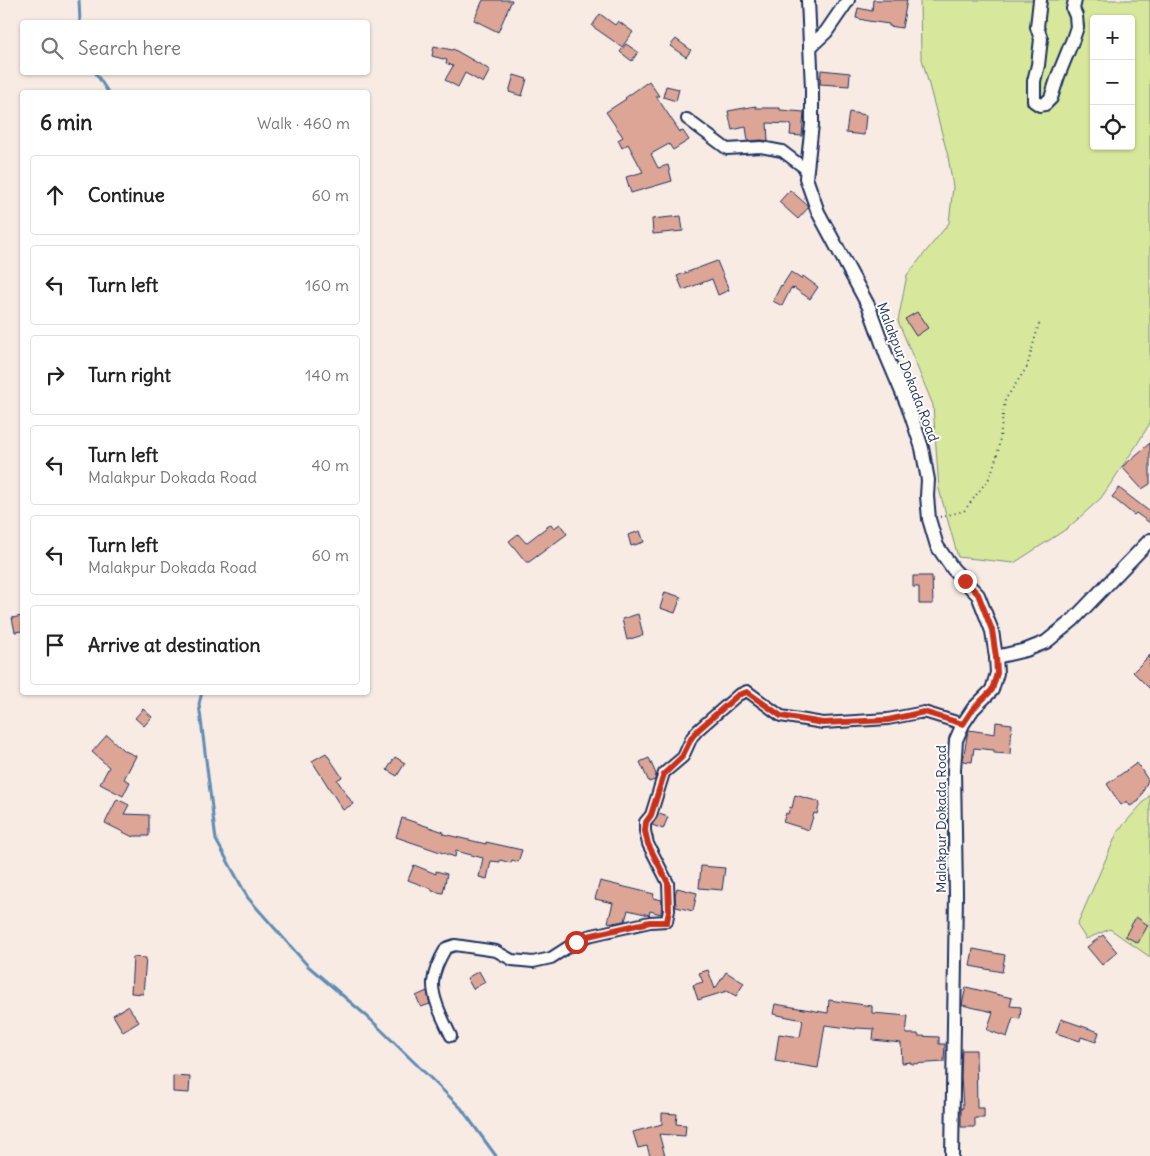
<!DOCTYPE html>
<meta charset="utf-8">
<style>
:root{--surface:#fff;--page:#f6f6f6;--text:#222;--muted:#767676;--line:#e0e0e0}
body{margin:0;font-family:Delius,sans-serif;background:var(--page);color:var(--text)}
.controls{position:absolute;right:15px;top:15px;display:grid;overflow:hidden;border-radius:5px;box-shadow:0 1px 4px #0004}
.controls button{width:45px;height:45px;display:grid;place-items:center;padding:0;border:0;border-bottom:1px solid var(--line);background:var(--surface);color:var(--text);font:25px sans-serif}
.stop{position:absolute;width:15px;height:15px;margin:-11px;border:4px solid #c8321e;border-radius:50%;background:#fff}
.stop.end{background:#c8321e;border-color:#fff;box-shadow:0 1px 5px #0008}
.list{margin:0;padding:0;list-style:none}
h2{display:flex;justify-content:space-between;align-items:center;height:65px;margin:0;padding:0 20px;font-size:21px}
h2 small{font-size:16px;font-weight:400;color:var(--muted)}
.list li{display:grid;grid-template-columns:32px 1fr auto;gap:15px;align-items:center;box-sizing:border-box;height:80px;margin:0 10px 10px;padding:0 10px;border:1px solid var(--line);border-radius:5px}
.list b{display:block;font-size:19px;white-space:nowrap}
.list p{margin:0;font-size:16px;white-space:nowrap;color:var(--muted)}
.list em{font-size:16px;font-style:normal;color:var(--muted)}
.icon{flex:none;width:28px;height:28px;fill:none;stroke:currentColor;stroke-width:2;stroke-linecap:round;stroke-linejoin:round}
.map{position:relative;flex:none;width:1150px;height:1156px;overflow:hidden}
.search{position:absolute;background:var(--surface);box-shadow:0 1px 4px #0004;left:20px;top:20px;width:350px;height:55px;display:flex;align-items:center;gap:12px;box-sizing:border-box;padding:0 18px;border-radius:5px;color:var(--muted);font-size:19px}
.panel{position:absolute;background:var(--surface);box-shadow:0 1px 4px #0004;left:20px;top:90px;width:350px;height:605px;border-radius:5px}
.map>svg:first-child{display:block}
.green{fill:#d7e89c;stroke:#798c7d;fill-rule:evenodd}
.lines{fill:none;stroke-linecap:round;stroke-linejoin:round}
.stream{stroke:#608cb4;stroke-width:3}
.building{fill:#dda596;stroke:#1b2f5e}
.minor-casing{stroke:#1b2f5e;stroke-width:14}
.tertiary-casing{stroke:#1b2f5e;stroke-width:16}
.path{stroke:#1b2f5e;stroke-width:2;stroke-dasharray:1 4;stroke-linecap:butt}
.minor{stroke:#fdfcf7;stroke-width:10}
.tertiary{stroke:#fdfcf7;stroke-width:12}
.route{stroke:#c8321e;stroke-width:6}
.labels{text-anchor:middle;stroke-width:4;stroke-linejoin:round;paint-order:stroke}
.street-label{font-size:14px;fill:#1b2f5e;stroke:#fdfcf7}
</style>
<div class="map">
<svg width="1150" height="1156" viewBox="0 0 1150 1156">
<rect width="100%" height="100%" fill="#f7ebe4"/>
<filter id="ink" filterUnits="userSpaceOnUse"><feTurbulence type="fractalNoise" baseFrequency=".02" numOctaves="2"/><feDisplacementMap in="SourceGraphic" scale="10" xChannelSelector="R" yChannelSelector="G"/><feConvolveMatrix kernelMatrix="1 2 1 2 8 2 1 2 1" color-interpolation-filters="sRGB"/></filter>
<g filter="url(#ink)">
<g class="green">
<path d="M920,0H1150V423L1136,446L1101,498L1068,528L1014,563L958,557L939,489L933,405L898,321L907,275L949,223L953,187L948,156L921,55ZM1094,19H1131V146H1094Z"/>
<polygon points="1150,794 1150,957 1110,929 1086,939 1077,925 1118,831 1149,796"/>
</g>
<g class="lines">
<g class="stream">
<polyline points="79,0 80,22"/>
<polyline points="95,72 108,92"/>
<polyline points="202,692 199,704 216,840 248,898 308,966 369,1018 461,1108 496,1156"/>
</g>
</g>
<g class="building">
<polygon points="483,0 512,0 498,32 474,20"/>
<polygon points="873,0 907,0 902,28 889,26 889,24 868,21 856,18 858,8 872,11"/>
<polygon points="600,14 615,25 618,21 633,32 622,47 592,26"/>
<polygon points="676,39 691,50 686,57 670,46"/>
<polygon points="626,44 638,52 632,61 620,52"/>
<polygon points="434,46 452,50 453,49 490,70 483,83 465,73 458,87 445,80 453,66 446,63 447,60 432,56"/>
<polygon points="821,70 850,73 849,86 820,84"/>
<polygon points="514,75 527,79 522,96 509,92"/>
<polygon points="649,81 659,96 656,96 680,132 683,131 689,140 673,150 669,144 651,154 658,168 668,165 672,181 631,193 626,177 643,172 628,144 622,148 618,140 623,137 606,112 626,99 625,98"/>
<polygon points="666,86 679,89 676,101 663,97"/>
<polygon points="756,106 756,108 780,108 780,110 804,112 802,136 790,135 791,124 767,123 768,141 761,140 748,141 746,127 732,130 728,111"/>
<polygon points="849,112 866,115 864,135 846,133"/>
<polygon points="790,190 807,205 808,208 798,219 779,202"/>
<polygon points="681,216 683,231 653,234 652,219"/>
<polygon points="717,261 729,290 718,295 712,279 683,290 677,276"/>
<polygon points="791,272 801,279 803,276 818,287 810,299 794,288 793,289 791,288 782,306 773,301 781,285 782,286"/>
<polygon points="917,312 928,328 916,336 905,319"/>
<polygon points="1150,443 1150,484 1142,489 1122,467"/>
<polygon points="1119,488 1150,512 1150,523 1136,513 1134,515 1112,497"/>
<polygon points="551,524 554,528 560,524 567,534 529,562 526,562 509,541 518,534 526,543"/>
<polygon points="640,531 644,542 631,546 628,535"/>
<polygon points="913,576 932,576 933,604 919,604 919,587 913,587"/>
<polygon points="665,592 681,597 675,613 660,608"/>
<polygon points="638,614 643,635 627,640 622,619"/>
<polygon points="22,616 22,631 15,632 12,618"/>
<polygon points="1150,655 1150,689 1133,672"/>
<polygon points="143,709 152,717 144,726 135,718"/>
<polygon points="996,722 1012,724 1010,754 994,753 994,750 974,748 972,762 963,761 967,736 969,730 995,734"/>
<polygon points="107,735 123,750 136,756 124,779 130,782 123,796 100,784 109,767 92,752"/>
<polygon points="326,753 342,777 337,780 353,804 343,810 312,761"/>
<polygon points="395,757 405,763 397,776 387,770"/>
<polygon points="649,758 656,774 655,780 649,782 640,762"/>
<polygon points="1137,763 1148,780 1139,801 1130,806 1127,801 1121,805 1107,784"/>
<polygon points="795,795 820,802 817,814 814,813 809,830 783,822 786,813 788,814 790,807 792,808"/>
<polygon points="117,799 129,805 124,814 149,815 149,836 134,836 133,837 105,823"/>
<polygon points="659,814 668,817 663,829 652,825 656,819"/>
<polygon points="402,818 444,832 443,834 486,844 486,842 522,850 518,862 512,860 511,863 500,860 500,862 491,861 487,879 479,877 483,858 456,851 455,857 396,837"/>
<polygon points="414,865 436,874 436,871 447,874 443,893 432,891 432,889 408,880"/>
<polygon points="701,866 725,868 722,890 699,888"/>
<polygon points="600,881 654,894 653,898 662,900 661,914 650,911 649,915 628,910 625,921 612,923 608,922 613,903 595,899"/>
<polygon points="677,888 697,893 693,911 676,907 675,895"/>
<polygon points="1136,917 1148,925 1138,943 1125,936"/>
<polygon points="1103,935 1117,952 1102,965 1087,947"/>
<polygon points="973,949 1005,955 1002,972 970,966"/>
<polygon points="133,957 146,958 143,994 131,993"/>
<polygon points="708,970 715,989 726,972 744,983 736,996 727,991 698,1000 693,985 703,982 699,973"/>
<polygon points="479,971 485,982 473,989 467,978"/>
<polygon points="966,987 1012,998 1010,1006 1021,1007 1020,1019 1013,1018 1007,1037 987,1030 993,1012 962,1005"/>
<polygon points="427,991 430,1004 421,1007 416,996"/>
<polygon points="829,1000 872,1006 872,1013 908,1016 906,1034 918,1034 918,1036 939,1037 939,1044 945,1044 944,1062 911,1064 911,1062 902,1063 901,1043 873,1040 874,1029 856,1028 856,1029 825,1025 818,1068 775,1061 779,1034 800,1037 803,1020 773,1014 775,1004 828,1013"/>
<polygon points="128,1006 139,1022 123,1032 113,1015"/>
<polygon points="1061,1019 1099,1032 1096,1042 1081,1037 1080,1041 1056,1033"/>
<polygon points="962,1050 976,1050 977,1108 984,1108 984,1118 975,1118 975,1127 961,1127 961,1108 963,1108 961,1076"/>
<polygon points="173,1076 190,1077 189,1093 173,1092"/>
<polygon points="662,1113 677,1114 676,1124 686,1125 685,1136 659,1134 665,1156 650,1156 647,1146 638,1148 633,1132 662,1124"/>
</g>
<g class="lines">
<defs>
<g id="minor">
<polyline points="687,119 727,149 761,147 782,151 807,170"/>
<path d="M451,1036C444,1021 432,999 433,982C434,971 440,958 446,948L455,945L496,951L512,960L533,962L551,958L576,942L588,936L650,922L667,921L669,910L668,883L648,844L645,831V822L651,815L664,773L683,757L692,737L698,730L738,695L747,691L781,716L823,723L888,719L924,712L963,724"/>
</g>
<g id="tertiary">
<polyline points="808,0 812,89 812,124 806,178 818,212 869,307 887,357 909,409 922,448 928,480 927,496 929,519 937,546 953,569 978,595 992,631 996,657 997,673 992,690 973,709 963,724 956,740 954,770 956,894 952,1156"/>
<polyline points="1040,0 1037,27 1041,39 1038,65 1034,81 1034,101 1040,105 1045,104 1051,98 1058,76 1073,39 1077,27 1076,16 1073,9 1075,0"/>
<polyline points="810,47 826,32 848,0"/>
<polyline points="996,657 1026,650 1046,642 1073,620 1150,540"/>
</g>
</defs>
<use href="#minor" class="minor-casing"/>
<use href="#tertiary" class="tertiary-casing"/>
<polyline class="path" points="940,517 964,511 990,477 998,452 1005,400 1027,367 1040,320"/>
<use href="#minor" class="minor"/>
<use href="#tertiary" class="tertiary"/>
</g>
</g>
<g class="lines" filter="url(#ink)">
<polyline class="route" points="576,942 588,936 650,922 667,922 669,910 668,883 648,844 645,831 646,822 651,815 664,774 682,757 692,737 698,730 738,695 747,692 781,716 823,723 888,720 924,712 963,724 973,709 992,690 997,673 996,657 992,630 978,594 965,581"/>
</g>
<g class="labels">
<g class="street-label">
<text transform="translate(908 372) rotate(69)" y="5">Malakpur Dokada Road</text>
<text transform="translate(941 819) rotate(-90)" y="5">Malakpur Dokada Road</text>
</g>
</g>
</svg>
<div class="controls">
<button>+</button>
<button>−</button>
<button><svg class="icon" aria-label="locate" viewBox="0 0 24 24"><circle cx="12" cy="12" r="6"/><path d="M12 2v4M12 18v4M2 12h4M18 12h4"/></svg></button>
</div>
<div class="stop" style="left:576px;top:942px"></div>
<div class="stop end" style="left:965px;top:581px"></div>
<div class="search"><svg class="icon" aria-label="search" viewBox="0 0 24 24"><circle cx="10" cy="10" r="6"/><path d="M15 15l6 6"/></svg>Search here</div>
<section class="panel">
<h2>6 min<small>Walk · 460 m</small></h2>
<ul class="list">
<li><svg class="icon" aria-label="ahead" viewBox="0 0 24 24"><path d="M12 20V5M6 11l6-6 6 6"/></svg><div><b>Continue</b></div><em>60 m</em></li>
<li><svg class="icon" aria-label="left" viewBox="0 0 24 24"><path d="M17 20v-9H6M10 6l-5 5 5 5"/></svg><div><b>Turn left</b></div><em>160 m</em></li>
<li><svg class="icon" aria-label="right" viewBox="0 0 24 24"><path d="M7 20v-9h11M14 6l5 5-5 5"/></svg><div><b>Turn right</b></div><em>140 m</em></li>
<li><svg class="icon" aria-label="left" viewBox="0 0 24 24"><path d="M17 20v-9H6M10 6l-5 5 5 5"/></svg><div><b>Turn left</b><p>Malakpur Dokada Road</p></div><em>40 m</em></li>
<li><svg class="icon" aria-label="left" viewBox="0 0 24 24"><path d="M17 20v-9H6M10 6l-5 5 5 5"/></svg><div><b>Turn left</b><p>Malakpur Dokada Road</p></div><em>60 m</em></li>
<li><svg class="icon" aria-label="arrive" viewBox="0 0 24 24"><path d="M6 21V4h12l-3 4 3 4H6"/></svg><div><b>Arrive at destination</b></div></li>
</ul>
</section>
</div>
